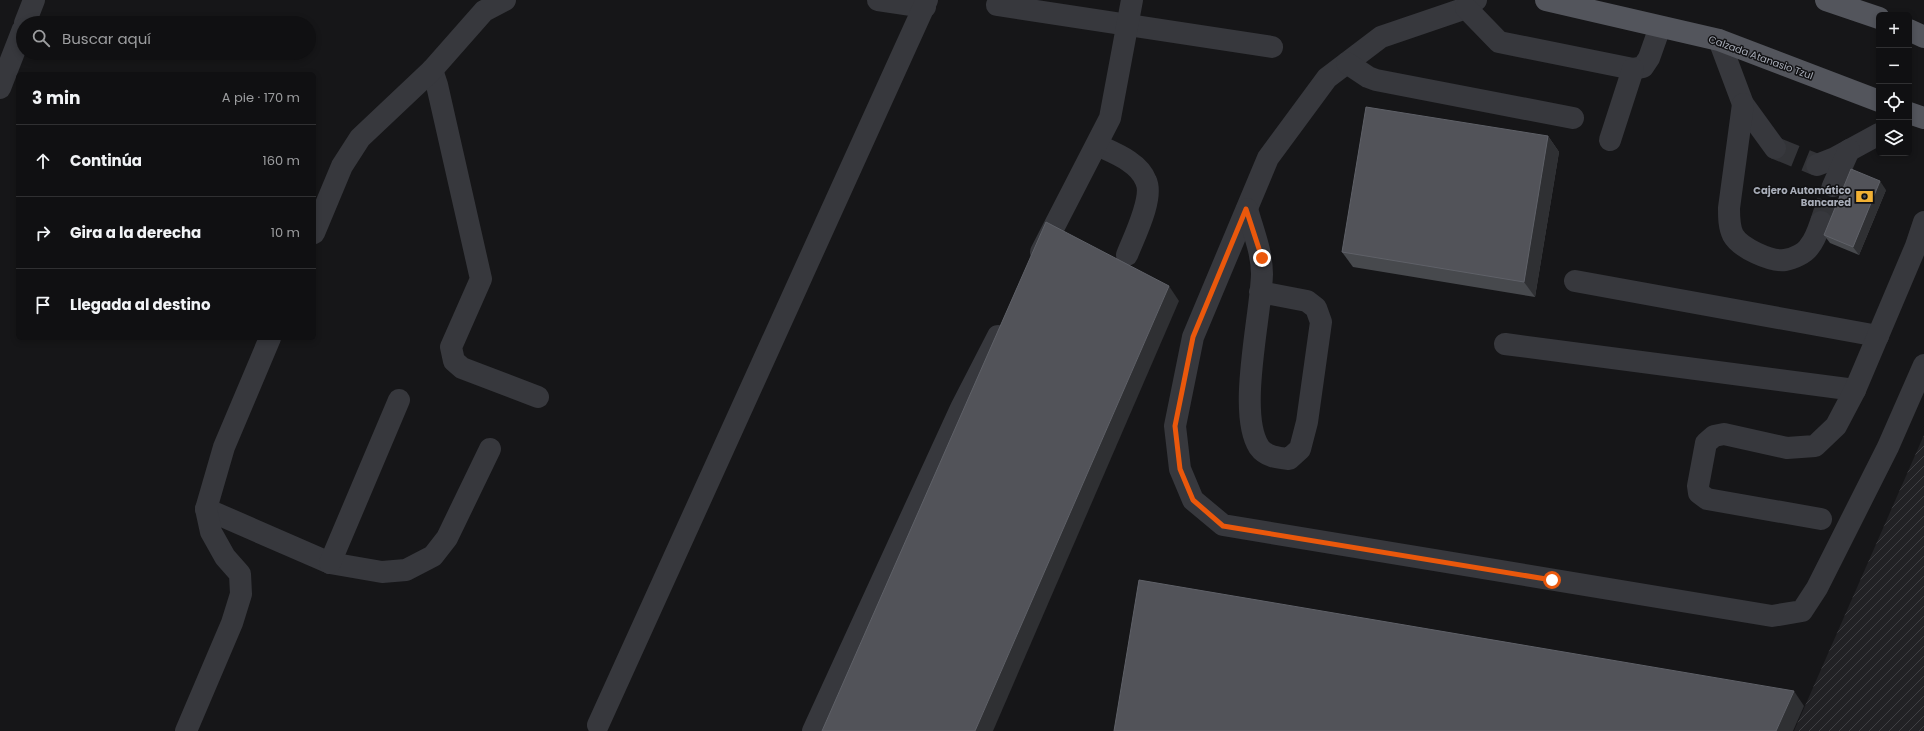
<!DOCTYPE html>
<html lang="es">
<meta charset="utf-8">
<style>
:root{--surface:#101012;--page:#1e1e20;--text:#f1f3f6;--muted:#9c9d9f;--line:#303032}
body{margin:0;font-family:Poppins,sans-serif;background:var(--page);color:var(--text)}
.controls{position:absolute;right:12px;top:12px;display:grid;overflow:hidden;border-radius:6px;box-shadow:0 2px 6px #0003}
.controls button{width:36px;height:36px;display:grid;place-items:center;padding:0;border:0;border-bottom:1px solid var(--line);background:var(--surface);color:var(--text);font:20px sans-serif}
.stop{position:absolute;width:12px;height:12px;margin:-9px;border:3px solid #ea580c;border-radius:50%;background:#fff}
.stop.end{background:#ea580c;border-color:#fff;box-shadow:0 1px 4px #0008}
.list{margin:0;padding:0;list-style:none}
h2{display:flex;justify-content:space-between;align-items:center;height:52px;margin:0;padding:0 16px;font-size:17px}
h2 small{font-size:13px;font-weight:400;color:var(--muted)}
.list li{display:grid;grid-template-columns:26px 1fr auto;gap:12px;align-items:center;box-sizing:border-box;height:72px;padding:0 16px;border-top:1px solid var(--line)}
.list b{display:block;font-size:15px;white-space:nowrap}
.list em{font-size:13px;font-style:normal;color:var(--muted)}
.icon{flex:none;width:22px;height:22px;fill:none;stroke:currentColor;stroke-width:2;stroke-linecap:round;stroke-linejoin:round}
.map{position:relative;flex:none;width:1924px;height:731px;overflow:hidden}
.search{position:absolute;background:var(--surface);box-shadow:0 2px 6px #0003;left:16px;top:16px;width:300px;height:44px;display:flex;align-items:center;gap:10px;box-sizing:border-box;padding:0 14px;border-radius:22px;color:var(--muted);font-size:15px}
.panel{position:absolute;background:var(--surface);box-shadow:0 2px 6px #0003;left:16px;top:72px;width:300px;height:268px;border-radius:6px}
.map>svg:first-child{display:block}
.industrial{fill:url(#industrial-furrows)}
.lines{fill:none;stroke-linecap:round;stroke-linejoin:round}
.minor-tunnel{stroke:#333438;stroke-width:22;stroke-dasharray:22 11;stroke-linecap:butt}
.minor{stroke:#37383d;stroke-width:22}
.major{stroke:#53555c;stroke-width:22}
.wall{fill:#47494d}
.shaded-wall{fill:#2f3033}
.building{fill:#525359;stroke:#5f6168}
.route{stroke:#ea580c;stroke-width:5}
.labels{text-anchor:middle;stroke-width:3;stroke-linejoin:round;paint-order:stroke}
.street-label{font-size:10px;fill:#a8adb8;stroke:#111113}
.poi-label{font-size:10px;font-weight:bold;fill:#a8adb8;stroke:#111113;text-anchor:end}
</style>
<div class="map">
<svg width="1924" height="731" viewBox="0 0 1924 731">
<defs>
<pattern id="industrial-furrows" width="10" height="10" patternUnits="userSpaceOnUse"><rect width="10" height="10" fill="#222225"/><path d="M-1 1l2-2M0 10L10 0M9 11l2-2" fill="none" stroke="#3f3f43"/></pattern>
</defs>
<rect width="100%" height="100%" fill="#161618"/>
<polygon class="industrial" points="1924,435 1924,731 1794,731"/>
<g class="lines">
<g class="minor-tunnel">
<polyline points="1775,148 1817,165"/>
<polyline points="1821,222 1833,186"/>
</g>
<g class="minor">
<polyline points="878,0 925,7"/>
<polyline points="1476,0 1466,8 1381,37 1327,78 1268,158 1193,337 1175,426 1180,469 1193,500 1223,525 1772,616 1802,611 1817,588 1888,447 1924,365"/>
<polyline points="997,5 1272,47"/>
<polyline points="1466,8 1499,42 1633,69 1643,67 1649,58 1660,27"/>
<polyline points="25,23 34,0"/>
<polyline points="1719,40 1743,104 1775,148"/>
<polyline points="1347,63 1368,77 1376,80 1573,118"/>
<polyline points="432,70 437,85 481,279 451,347 454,361 462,368 538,397"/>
<polyline points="0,88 23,29"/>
<path d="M1743,104L1729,208C1729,217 1729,227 1733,235C1740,248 1771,262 1785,260C1793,259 1805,253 1809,247C1815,240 1818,231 1821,222"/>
<polyline points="1610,140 1633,69"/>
<path d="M1097,145C1114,153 1139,162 1146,181C1154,198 1134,237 1127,255"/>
<polyline points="1817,165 1835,158 1879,134"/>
<polyline points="1833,186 1849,150"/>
<path d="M1247,209C1253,231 1262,252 1262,274C1261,316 1237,413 1259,447C1266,457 1278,458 1289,459L1300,449L1307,422L1321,322L1316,308L1307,301L1260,292"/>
<polyline points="314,233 342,166 360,138 432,70 484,11 505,0"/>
<polyline points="1041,252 1110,118 1132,0"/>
<polyline points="1575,281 1878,336"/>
<polyline points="1505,344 1855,390"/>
<polyline points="206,509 330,563 382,572 406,570 433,556 447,538 490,449"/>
<polyline points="1821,519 1707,499 1699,493 1698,486 1706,443 1714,436 1724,434 1787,448 1815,446 1836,426 1855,390 1916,246 1924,222"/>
<polyline points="330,563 399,400"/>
<polyline points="598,725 927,0"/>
<polyline points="186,731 232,623 241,594 240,574 225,557 211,532 206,509 224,447 270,338"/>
<polyline points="813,731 961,408 998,336"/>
</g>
<g class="major">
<polyline points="1546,0 1719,40 1879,101"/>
<polyline points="1826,0 1879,18"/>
<polyline points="1909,30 1924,37"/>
<polyline points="1909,113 1924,118"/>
</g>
</g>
<g class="wall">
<polygon points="1548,136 1559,152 1535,297 1353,267 1342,252"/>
<polygon points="1886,190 1859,255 1830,243 1824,235"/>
</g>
<g class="shaded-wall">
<polygon points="1548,136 1559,152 1535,297 1524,282"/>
<polygon points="1880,181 1886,190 1859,255 1853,247"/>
<polygon points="1169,286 1179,301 993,731 975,731"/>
<polygon points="1794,691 1804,706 1793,731 1776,731"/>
</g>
<g class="building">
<polygon points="1366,107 1548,136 1524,282 1342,252"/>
<polygon points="1851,169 1880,181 1853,247 1824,235"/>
<polygon points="1046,222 1169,286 975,731 822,731"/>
<polygon points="1139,580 1794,691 1776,731 1114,731"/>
</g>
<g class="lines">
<polyline class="route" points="1262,258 1246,209 1193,337 1175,426 1180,469 1193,500 1223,526 1552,580"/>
</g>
<defs>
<symbol id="bank-bare" viewBox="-9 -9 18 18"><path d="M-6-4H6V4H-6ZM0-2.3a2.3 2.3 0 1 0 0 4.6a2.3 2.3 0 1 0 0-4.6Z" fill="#f2b134" stroke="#111113" stroke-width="2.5" paint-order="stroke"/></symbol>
</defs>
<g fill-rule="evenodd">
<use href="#bank-bare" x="1852" y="184" width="25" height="25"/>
</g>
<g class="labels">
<g class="street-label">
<text transform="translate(1761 57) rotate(20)" y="4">Calzada Atanasio Tzul</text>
</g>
<g class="poi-label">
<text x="1851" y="194">Cajero Automático<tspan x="1851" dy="12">Bancared</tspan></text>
</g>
</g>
</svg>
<div class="controls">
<button>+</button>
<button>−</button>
<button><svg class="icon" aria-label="locate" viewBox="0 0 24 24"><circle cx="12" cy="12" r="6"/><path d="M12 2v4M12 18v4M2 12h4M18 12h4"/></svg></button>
<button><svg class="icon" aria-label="layers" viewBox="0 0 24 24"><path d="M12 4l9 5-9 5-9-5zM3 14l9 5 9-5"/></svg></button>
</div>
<div class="stop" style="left:1552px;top:580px"></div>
<div class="stop end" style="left:1262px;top:258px"></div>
<div class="search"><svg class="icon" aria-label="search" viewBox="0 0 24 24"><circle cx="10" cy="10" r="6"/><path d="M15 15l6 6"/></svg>Buscar aquí</div>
<section class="panel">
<h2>3 min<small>A pie · 170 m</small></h2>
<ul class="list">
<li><svg class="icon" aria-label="ahead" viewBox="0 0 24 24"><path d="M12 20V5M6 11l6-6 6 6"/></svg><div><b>Continúa</b></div><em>160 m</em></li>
<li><svg class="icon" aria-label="right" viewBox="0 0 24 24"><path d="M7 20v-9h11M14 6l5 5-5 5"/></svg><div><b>Gira a la derecha</b></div><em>10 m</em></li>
<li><svg class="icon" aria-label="arrive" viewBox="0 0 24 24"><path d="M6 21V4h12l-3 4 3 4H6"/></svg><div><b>Llegada al destino</b></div></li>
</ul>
</section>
</div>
